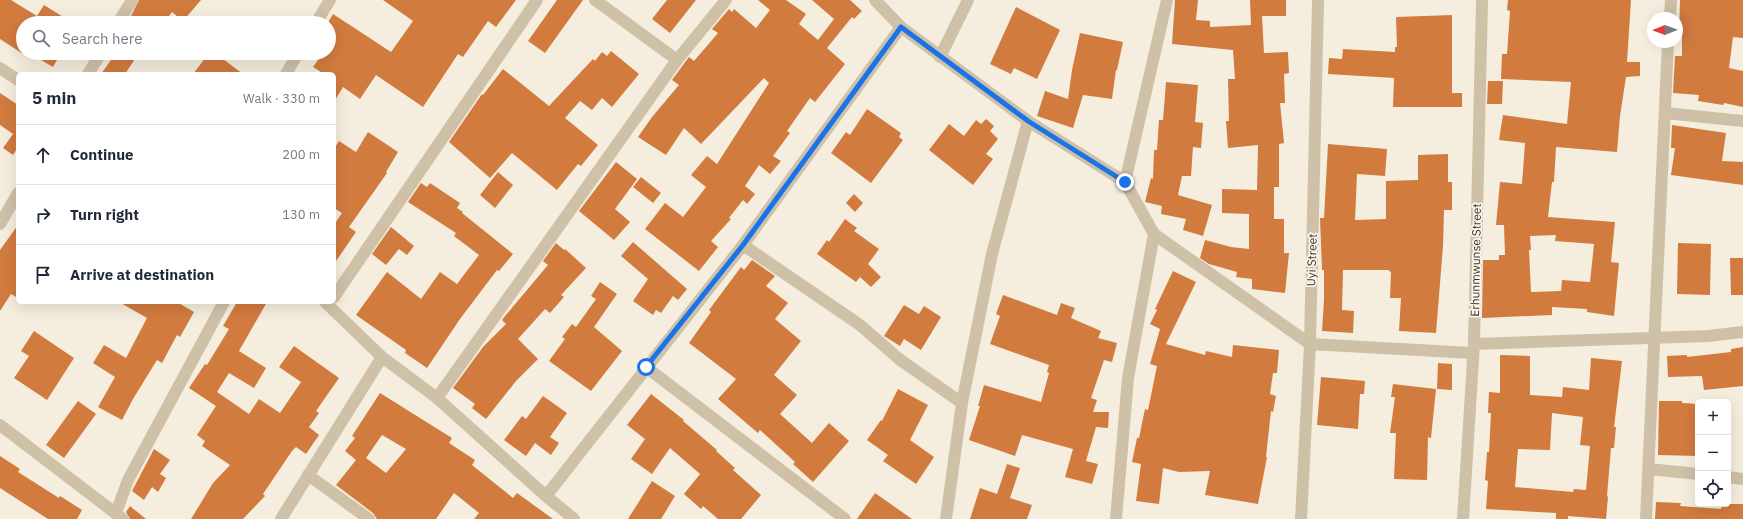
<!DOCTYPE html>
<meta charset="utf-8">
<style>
:root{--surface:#fff;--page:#f6f6f7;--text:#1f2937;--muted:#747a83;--line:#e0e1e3}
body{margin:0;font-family:"IBM Plex Sans",sans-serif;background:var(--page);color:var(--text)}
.controls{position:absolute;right:12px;bottom:12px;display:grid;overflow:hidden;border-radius:6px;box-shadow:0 4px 16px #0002}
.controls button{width:36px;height:36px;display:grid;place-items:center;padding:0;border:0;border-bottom:1px solid var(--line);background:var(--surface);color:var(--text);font:20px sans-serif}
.compass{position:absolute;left:1647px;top:12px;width:36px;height:36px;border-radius:50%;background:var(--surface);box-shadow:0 4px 16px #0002;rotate:269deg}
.stop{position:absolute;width:12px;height:12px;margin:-9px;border:3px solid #1a73e8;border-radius:50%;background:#fff}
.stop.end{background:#1a73e8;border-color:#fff;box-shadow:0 1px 4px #0008}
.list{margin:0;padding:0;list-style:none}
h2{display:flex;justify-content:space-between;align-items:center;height:52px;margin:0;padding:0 16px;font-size:17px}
h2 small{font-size:13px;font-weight:400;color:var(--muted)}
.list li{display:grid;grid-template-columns:26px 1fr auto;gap:12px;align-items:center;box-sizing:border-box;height:60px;padding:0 16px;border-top:1px solid var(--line)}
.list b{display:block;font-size:15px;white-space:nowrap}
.list em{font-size:13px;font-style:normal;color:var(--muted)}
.icon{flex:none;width:22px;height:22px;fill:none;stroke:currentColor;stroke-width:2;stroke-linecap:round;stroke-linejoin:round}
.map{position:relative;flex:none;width:1743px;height:519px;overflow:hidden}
.search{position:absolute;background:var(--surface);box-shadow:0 4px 16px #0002;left:16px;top:16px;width:320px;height:44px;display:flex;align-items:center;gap:10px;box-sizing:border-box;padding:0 14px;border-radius:22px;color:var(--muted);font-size:15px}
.panel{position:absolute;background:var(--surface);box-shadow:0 4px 16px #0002;left:16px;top:72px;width:320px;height:232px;border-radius:6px}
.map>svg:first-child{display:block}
.building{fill:#d27b3f;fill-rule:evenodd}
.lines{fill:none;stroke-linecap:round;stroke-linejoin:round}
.minor{stroke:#cfc0a8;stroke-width:12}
.route{stroke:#1a73e8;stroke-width:5}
.labels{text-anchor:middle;stroke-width:3.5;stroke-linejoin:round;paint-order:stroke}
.street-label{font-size:12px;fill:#3b3229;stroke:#fcf7ec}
</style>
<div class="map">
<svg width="1743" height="519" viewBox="0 0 1743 519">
<rect width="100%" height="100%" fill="#f5eede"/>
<g class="building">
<polygon points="0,0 11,0 37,16 44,5 73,23 23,23 23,54 0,39"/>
<polygon points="139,0 201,0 183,21 172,12 164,23 134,23 129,20"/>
<polygon points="383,0 516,0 496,27 488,21 463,57 458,54 423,107 376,75 360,99 343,87 334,102 334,74 324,74 313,67 323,53 329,53 329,44 332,40 329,38 329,21 333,14 391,52 413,21"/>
<polygon points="557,0 583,0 545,53 528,41"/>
<polygon points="667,0 696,0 670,33 652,19"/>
<polygon points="758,0 786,0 806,14 799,24 818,40 834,19 812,0 850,0 862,11 854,19 852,17 827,48 845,64 815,102 810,98 787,131 790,133 773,156 781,161 770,174 759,165 745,186 755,194 747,204 743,200 729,218 731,219 711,241 718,247 699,271 645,229 665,203 683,217 706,187 691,175 707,156 717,164 769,83 764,78 701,144 684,128 666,155 638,137 652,117 679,85 672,80 683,65 689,57 694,61 718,33 712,29 729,9 732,12 734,9 756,28 770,10"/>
<polygon points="1175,0 1198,0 1196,20 1210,21 1210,27 1251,25 1250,0 1286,0 1286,16 1262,16 1264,53 1288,52 1289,73 1284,74 1285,103 1280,103 1284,143 1279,144 1279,187 1274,187 1274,219 1284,219 1284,253 1289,253 1285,293 1252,289 1252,279 1236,277 1237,272 1209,264 1200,258 1205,240 1231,247 1249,249 1249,214 1222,213 1222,189 1257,190 1258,145 1228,148 1226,121 1229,121 1228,79 1235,79 1233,50 1172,44"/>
<path d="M1508,0H1631L1627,62H1640V76L1626,77L1620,116L1617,152L1556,147L1554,182H1552L1548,217L1615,222L1611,262L1619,263L1614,316L1587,312V309L1552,307V315L1482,318L1483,260H1499V255H1505L1504,225H1496L1500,182L1522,184L1525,143L1499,140L1503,115L1567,124L1571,82L1501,79L1502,54H1507L1510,11L1507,10ZM1556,235L1555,241L1594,244L1590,282L1562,280L1561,291L1531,292L1529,250H1531L1530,236Z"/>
<polygon points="1680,0 1743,0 1743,38 1733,37 1729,68 1743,71 1743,107 1724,103 1723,105 1698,101 1699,95 1673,93 1675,56 1682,56 1682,34 1679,34"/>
<polygon points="1016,7 1060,30 1037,79 1014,68 1011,74 990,64"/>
<polygon points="1452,15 1452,93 1462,93 1462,107 1393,107 1394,78 1328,74 1329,58 1342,59 1343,49 1395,52 1395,47 1397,47 1396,17"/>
<polygon points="1080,33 1123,42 1117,70 1116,70 1112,99 1083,95 1073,128 1037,116 1045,91 1068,99 1072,70"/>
<polygon points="611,51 639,74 612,107 602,98 592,110 580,101 565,118 598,145 581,166 578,164 557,190 512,153 490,178 449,142 482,94 483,95 503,69 549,106 593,59 595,61 602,52 607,56"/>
<polygon points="29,53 61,53 53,67"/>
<polygon points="116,53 139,53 125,74 101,74"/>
<polygon points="209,53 215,53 243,74 193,74"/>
<polygon points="1488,81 1503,81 1502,104 1487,104"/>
<polygon points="1166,82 1198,85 1195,122 1203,123 1201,148 1193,147 1191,176 1182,176 1178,195 1212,205 1203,236 1183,230 1186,219 1161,214 1162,206 1145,202 1151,178 1153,179 1154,150 1157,150 1159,120 1163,120"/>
<polygon points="0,93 18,105 18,147 13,155 3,148 13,134 0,125"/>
<polygon points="867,109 901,133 899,137 903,140 871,183 831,153 846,132 850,135"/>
<polygon points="986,119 994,126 990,131 998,139 986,154 993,159 973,185 929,150 949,124 964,136 976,120 981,124"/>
<polygon points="1672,125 1726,133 1722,161 1743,162 1743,185 1671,175 1675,148 1671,148"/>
<polygon points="368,132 398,152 386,172 387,173 349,227 356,232 334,264 334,225 342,213 334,208 334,149 339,141 356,152"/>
<polygon points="1328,144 1387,149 1385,176 1357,174 1355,220 1386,219 1386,181 1418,180 1418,155 1448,154 1448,182 1452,182 1452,210 1444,210 1443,246 1436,333 1399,331 1401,298 1390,298 1391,272 1389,271 1389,270 1343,270 1342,310 1354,311 1353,333 1322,331 1324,300 1324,270 1322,270 1320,218 1324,218"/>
<polygon points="616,162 637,179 615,209 630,222 614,240 579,211"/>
<polygon points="498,172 513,185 495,208 480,195"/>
<polygon points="641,177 661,193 653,203 633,187"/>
<polygon points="421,183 427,187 430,183 460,203 457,208 463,212 462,213 513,254 499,271 497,270 460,319 427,368 405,353 406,350 356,315 387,272 421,299 440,272 457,284 479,255 454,236 456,233 408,202"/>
<polygon points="854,194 863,203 855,212 846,203"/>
<polygon points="845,219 857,228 854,231 879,249 868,264 881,277 871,287 860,277 856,282 817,254 827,240 829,242"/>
<polygon points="18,225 18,298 11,294 0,311 0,250"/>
<polygon points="391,227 414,246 407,255 399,249 386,265 372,254"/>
<polygon points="633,242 687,289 678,300 673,296 661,313 656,310 653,315 633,301 648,279 621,256"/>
<polygon points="556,243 564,250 565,249 586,268 561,295 564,297 550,313 545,309 518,339 538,359 516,381 486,419 472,408 475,404 453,388 483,347 506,324 502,320 505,316 548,265 543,261"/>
<polygon points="1678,243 1711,244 1710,295 1677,294"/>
<polygon points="1730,258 1743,258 1743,295 1731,295"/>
<polygon points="752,260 775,276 766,286 788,303 775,319 801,341 774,375 797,395 780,414 812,443 829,423 849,441 813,482 793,464 795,462 760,430 758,433 718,399 736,379 689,343 711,312 709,310 741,267 744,270"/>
<polygon points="1173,271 1196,282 1166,344 1205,355 1206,351 1232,357 1233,345 1279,350 1277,373 1273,373 1270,394 1276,396 1273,412 1271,411 1266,457 1267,457 1258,504 1205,495 1210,471 1179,472 1163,468 1159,504 1136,501 1141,464 1132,462 1137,438 1139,438 1145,409 1148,410 1157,366 1150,364 1160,329 1150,324 1157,310 1155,309"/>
<polygon points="600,282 617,294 594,327 622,351 591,391 549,361 565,339 562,337 572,324 576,327 596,299 591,296"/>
<polygon points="1003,295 1057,315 1061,303 1075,308 1071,318 1101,331 1098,338 1117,343 1112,362 1104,360 1091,398 1097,400 1093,412 1109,412 1108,428 1096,427 1086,461 1098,464 1092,484 1065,477 1073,449 1022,435 1015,456 969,440 980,406 978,406 984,385 1041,402 1049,373 1047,372 1049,365 990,344 1000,316 996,314"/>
<polygon points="119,302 177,302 194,312 180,337 177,335 162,363 157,360 133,399 122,420 98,407 115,377 93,363 104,345 126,358 147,318"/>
<polygon points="237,302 267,302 239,351 266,368 254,388 229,373 217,392 249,414 259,399 280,413 301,382 279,367 294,346 339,378 316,411 319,413 309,427 319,435 306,454 296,447 292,451 263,494 265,496 243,519 191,519 213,483 230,465 202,446 205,441 197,435 216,406 189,388 205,364 207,365 229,329 223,326"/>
<polygon points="904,305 919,314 924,306 941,317 921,350 904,339 900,346 884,336"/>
<polygon points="34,331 74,358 47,400 14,378 29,356 21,351"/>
<polygon points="1743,347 1743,386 1704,390 1702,376 1668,377 1667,356 1687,355 1687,357 1731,352 1731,349"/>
<path d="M1500,355L1530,356V395L1562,397L1563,387L1589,390L1591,358L1622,361L1614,427H1616L1614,448H1611L1607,496L1608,497L1606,519L1568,516V519H1556V513L1486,509L1488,481L1485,480L1487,452H1489L1491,413H1488L1489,392L1500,393ZM1552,413L1583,417L1580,445L1590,446L1586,490L1574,489L1573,492L1515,487L1518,449L1550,450Z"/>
<polygon points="1438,363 1452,364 1452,390 1437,389"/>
<polygon points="1321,377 1365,381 1364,394 1360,394 1358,429 1317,425"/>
<polygon points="1393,384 1436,389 1431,438 1428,437 1427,480 1394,479 1396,433 1390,433 1395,397 1391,397"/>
<polygon points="898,389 928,405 910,440 934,457 916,484 883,461 888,455 867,440 881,420 882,421"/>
<path d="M380,393L452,438L449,443L475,460L472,465L513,498L517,493L553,519H474L479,513L454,493L436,519H377L373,513L336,485L356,460L345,451L355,438L352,436ZM382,435L406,449L386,473L366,458Z"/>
<polygon points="651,394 684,420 683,421 717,450 716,451 735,468 733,470 761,495 741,519 718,519 703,506 701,509 684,494 700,474 670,448 652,474 631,459 645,439 627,425"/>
<polygon points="543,396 567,413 550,437 559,443 551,455 535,443 526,456 504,440 522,416 526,419"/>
<polygon points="78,401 96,414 64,458 46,445"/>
<polygon points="1659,401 1682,401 1682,403 1698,404 1698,456 1658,455"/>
<polygon points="154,449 170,460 160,474 166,478 158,492 152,487 144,500 132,491"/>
<polygon points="0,456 20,469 18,472 59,498 60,496 82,510 77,519 48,519 0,488"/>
<polygon points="1007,464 1020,468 1010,498 1032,505 1027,519 970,519 980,488 997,494"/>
<polygon points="652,481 675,496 661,519 628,519"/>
<polygon points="875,493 912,519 857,519"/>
<polygon points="1656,502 1681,503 1680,506 1721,509 1722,504 1743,504 1743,519 1655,519"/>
<polygon points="130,506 146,519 130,519 126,512"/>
</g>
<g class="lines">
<g class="minor">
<polyline points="595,0 677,60"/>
<polyline points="875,0 901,27 1028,121 1125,182 1154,234 1310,344 1472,353"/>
<polyline points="1670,18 1671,0"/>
<polyline points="118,23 132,0"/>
<polyline points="316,23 330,0"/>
<polyline points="940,57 968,0"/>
<polyline points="0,68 18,80"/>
<polyline points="88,74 101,53"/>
<polyline points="286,74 298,53"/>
<polyline points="1665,113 1743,121"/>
<polyline points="1125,182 1167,0"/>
<polyline points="0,224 18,193"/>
<polyline points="743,245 860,325 899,359 962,403"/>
<polyline points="334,297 537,0"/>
<polyline points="325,302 382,357 437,398 546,496 574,519"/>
<polyline points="1474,344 1708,336 1743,332"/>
<polyline points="646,367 845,519"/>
<polyline points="437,398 677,60 726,0"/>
<polyline points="0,425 123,519"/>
<polyline points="1649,469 1698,474"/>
<polyline points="308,475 369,519"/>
<polyline points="1728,477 1743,479"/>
<polyline points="546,496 743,245 901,27"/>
<polyline points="116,513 128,480 224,302"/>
<polyline points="281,519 382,357"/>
<polyline points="946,519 962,403 992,254 1028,121"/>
<polyline points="1116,519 1128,378 1154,234"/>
<polyline points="1301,519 1310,344 1318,0"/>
<polyline points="1463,519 1474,344 1482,0"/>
<polyline points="1646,519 1668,42"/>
</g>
</g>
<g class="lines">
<polyline class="route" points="646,367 743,245 901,27 1028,121 1125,182"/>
</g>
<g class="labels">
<g class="street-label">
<text transform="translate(1312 260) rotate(-88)" y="4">Uyi Street</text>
<text transform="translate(1476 260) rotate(-89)" y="4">Erhunmwunse Street</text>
</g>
</g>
</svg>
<div class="controls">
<button>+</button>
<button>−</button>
<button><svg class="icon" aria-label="locate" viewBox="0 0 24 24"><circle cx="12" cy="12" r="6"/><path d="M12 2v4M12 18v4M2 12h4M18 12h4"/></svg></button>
</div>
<svg class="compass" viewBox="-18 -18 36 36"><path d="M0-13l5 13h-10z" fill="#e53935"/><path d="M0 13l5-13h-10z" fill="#747a83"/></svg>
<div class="stop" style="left:646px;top:367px"></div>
<div class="stop end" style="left:1125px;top:182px"></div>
<div class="search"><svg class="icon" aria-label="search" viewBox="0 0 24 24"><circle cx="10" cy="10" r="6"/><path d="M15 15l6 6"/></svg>Search here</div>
<section class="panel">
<h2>5 min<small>Walk · 330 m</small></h2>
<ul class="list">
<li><svg class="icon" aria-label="ahead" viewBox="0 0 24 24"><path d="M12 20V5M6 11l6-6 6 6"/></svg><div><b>Continue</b></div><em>200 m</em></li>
<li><svg class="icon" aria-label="right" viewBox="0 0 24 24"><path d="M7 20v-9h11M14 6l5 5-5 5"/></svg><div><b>Turn right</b></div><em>130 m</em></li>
<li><svg class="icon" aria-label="arrive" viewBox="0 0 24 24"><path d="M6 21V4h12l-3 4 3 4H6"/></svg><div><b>Arrive at destination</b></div></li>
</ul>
</section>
</div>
